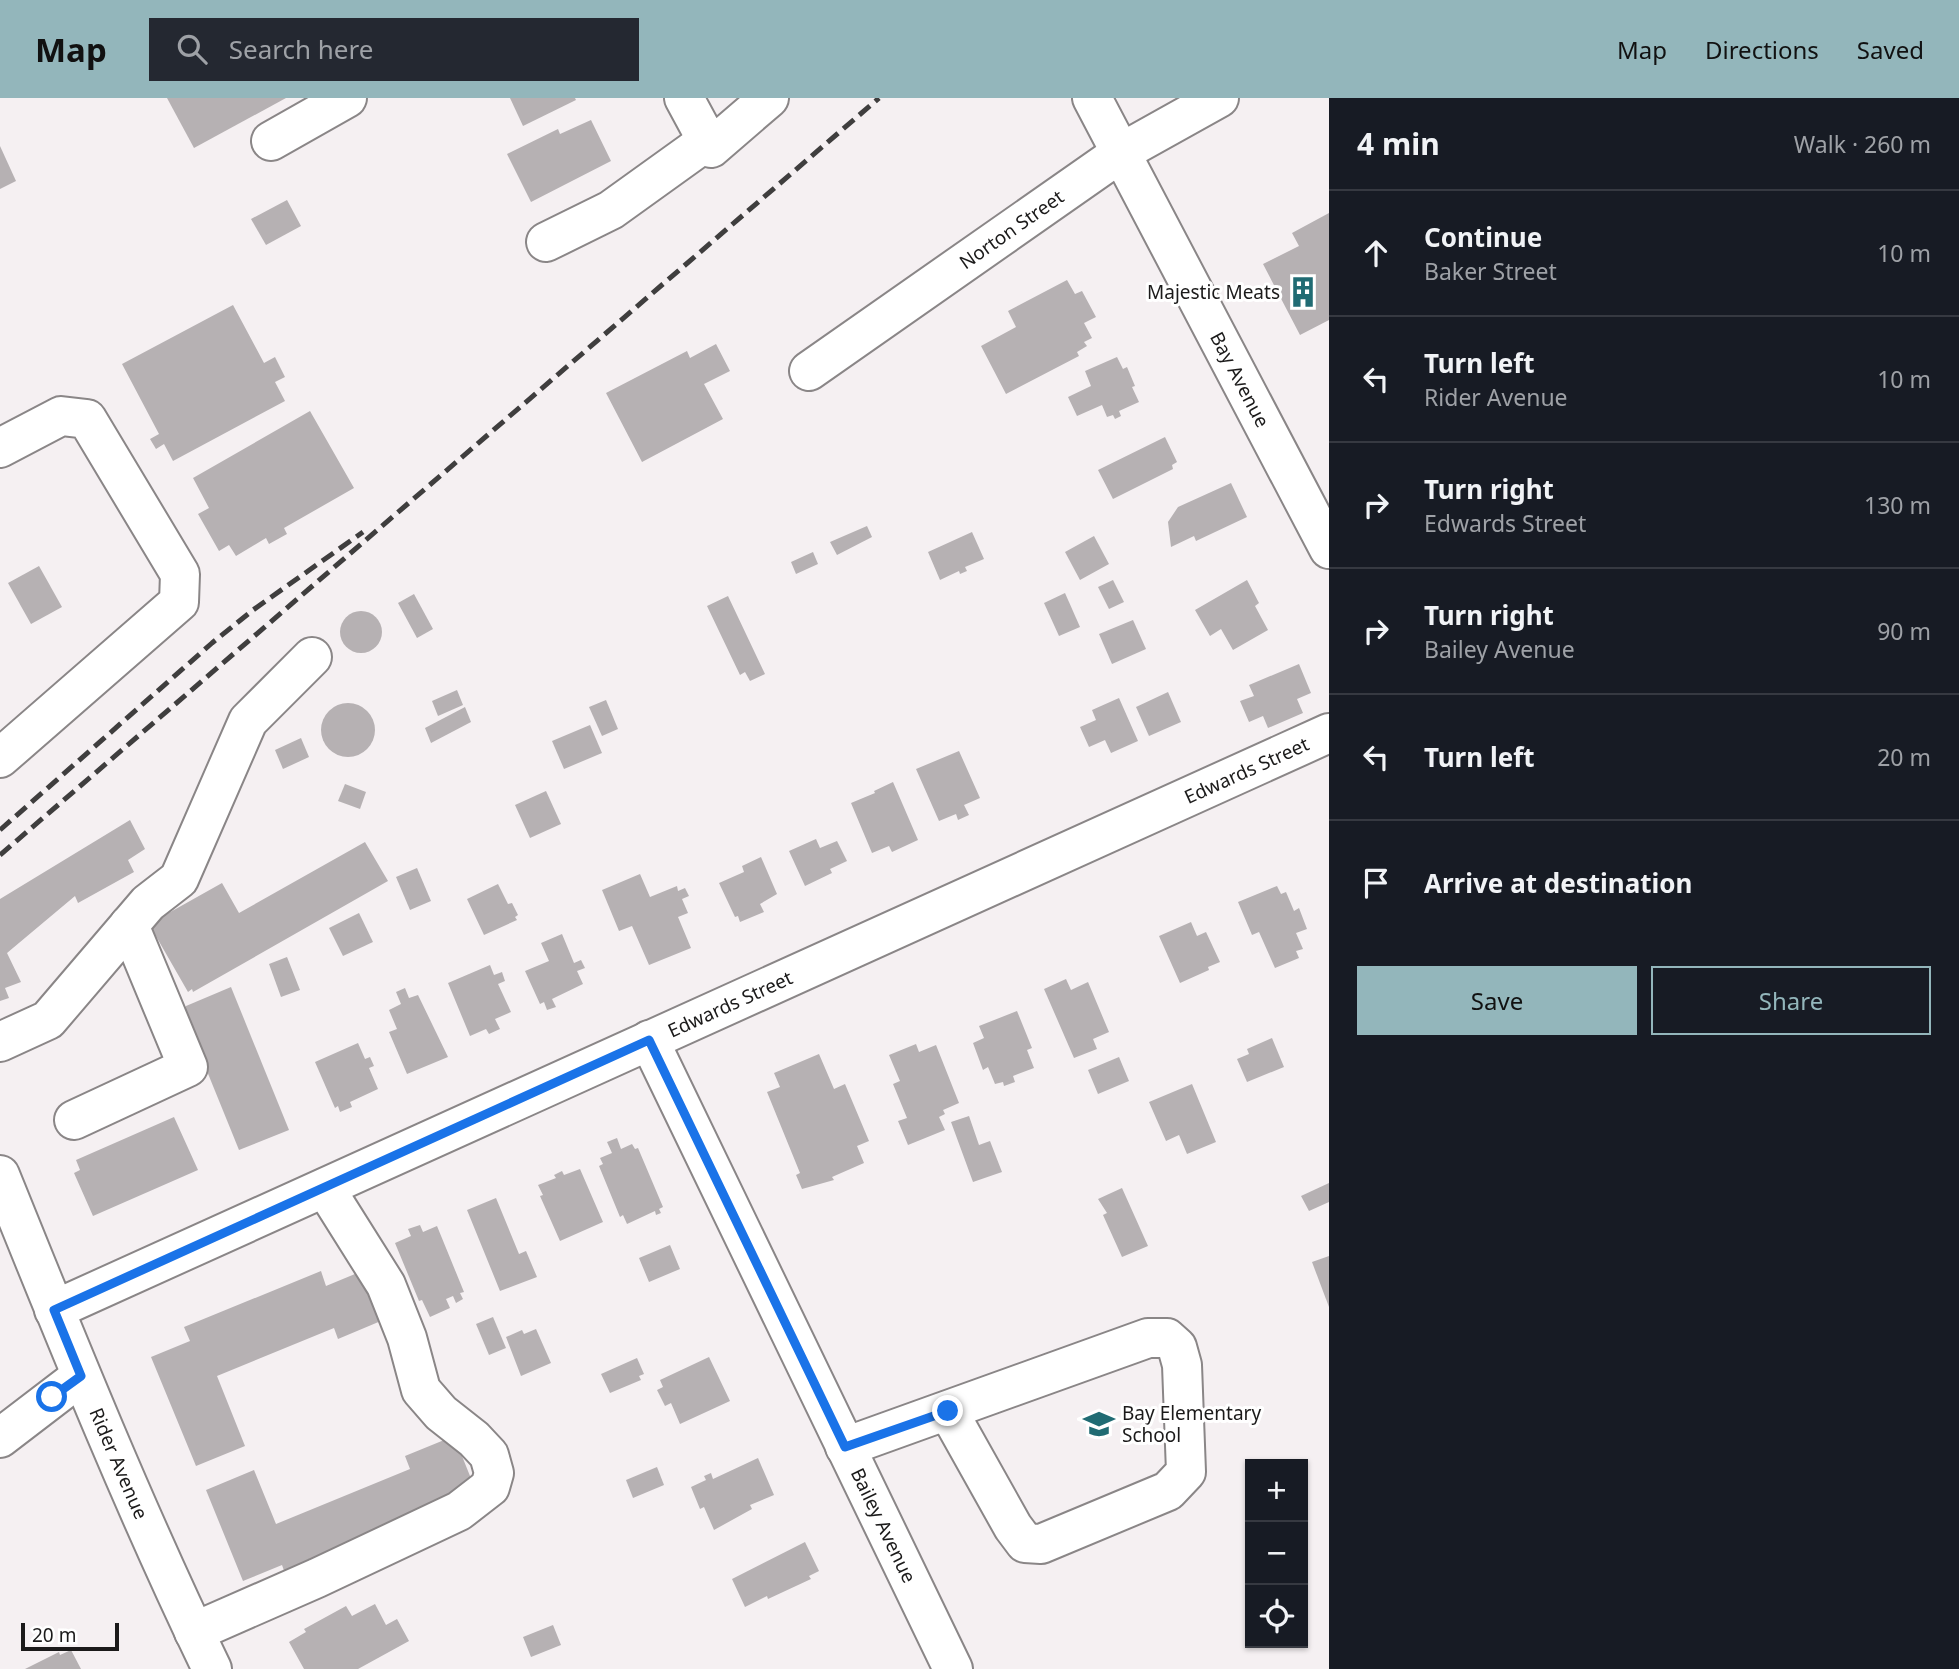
<!DOCTYPE html>
<meta charset="utf-8">
<style>
:root{--surface:#171b24;--page:#242831;--text:#f1f3f6;--muted:#9ea1a6;--line:#363941;--accent:#93b6bb}
body{margin:0;font-family:"Noto Sans",sans-serif;background:var(--page);color:var(--text)}
.controls{position:absolute;right:21px;bottom:21px;display:grid;overflow:hidden;border-radius:0px;box-shadow:0 2px 5px #0004}
.controls button{width:63px;height:63px;display:grid;place-items:center;padding:0;border:0;border-bottom:2px solid var(--line);background:var(--surface);color:var(--text);font:35px sans-serif}
.scale{position:absolute;left:21px;bottom:18px;width:98px;box-sizing:border-box;padding-left:7px;border:4px solid #1b1a1a;border-top:0;font-size:19px;line-height:24px;white-space:nowrap;color:#1b1a1a;-webkit-text-stroke:5px #fff;paint-order:stroke}
.stop{position:absolute;width:21px;height:21px;margin:-16px;border:5px solid #1a73e8;border-radius:50%;background:#fff}
.stop.end{background:#1a73e8;border-color:#fff;box-shadow:0 2px 7px #0008}
.list{margin:0;padding:0;list-style:none}
h2{display:flex;justify-content:space-between;align-items:center;height:91px;margin:0;padding:0 28px;font-size:30px}
h2 small{font-size:23px;font-weight:400;color:var(--muted)}
.list li{display:grid;grid-template-columns:46px 1fr auto;gap:21px;align-items:center;box-sizing:border-box;height:126px;padding:0 28px;border-top:2px solid var(--line)}
.list b{display:block;font-size:26px;white-space:nowrap}
.list p{margin:0;font-size:23px;white-space:nowrap;color:var(--muted)}
.list em{font-size:23px;font-style:normal;color:var(--muted)}
.actions{display:flex;gap:14px;padding:21px 28px}
.actions a{flex:1;padding:16px 0;border:2px solid var(--accent);border-radius:0px;text-align:center;font-size:24px;color:var(--accent)}
.actions .main{background:var(--accent);color:#111}
.icon{flex:none;width:38px;height:38px;fill:none;stroke:currentColor;stroke-width:2;stroke-linecap:round;stroke-linejoin:round}
.map{position:relative;flex:none;width:1329px;height:1571px;overflow:hidden}
header{display:flex;align-items:center;gap:42px;box-sizing:border-box;height:98px;padding:0 35px;background:var(--accent);color:#111}
header strong{font-size:33px}
nav{display:flex;gap:38px;margin-inline-start:auto;font-size:24px}
.search{width:490px;height:63px;background:var(--page);display:flex;align-items:center;gap:18px;box-sizing:border-box;padding:0 24px;border-radius:0px;color:var(--muted);font-size:26px}
main{display:flex}
aside{flex:1;background:var(--surface)}
.map>svg:first-child{display:block}
.building{fill:#b6b1b3}
.lines{fill:none;stroke-linecap:round;stroke-linejoin:round}
.minor-casing{stroke:#8a8687;stroke-width:42}
.minor{stroke:#fff;stroke-width:38}
.rail{stroke:#3f3e3e;stroke-width:5;stroke-dasharray:14 7;stroke-linecap:butt}
.route{stroke:#1a73e8;stroke-width:9}
.labels{text-anchor:middle;stroke-width:6;stroke-linejoin:round;paint-order:stroke}
.street-label{font-size:19px;fill:#1b1a1a;stroke:#fff}
.poi-label{font-size:19px;fill:#1b1a1a;stroke:#fff;text-anchor:end}
</style>
<header>
<strong>Map</strong>
<div class="search"><svg class="icon" aria-label="search" viewBox="0 0 24 24"><circle cx="10" cy="10" r="6"/><path d="M15 15l6 6"/></svg>Search here</div>
<nav><a>Map</a><a>Directions</a><a>Saved</a></nav>
</header>
<main>
<div class="map">
<svg width="1329" height="1571" viewBox="0 0 1329 1571">
<rect width="100%" height="100%" fill="#f5f0f2"/>
<g class="building">
<polygon points="167,0 286,0 194,50"/>
<polygon points="510,0 575,0 576,2 523,28"/>
<polygon points="591,22 611,63 531,104 507,56 558,31 560,36"/>
<polygon points="0,48 16,83 0,91"/>
<polygon points="287,102 301,128 266,147 251,121"/>
<polygon points="1329,115 1329,222 1300,237 1263,166 1299,148 1292,135"/>
<polygon points="1067,182 1075,196 1082,193 1096,219 1084,225 1092,240 1084,244 1087,248 1077,254 1079,258 1006,296 981,248 1016,229 1008,213"/>
<polygon points="233,207 264,265 275,259 285,279 275,284 285,303 173,363 164,346 156,351 150,341 159,336 122,266"/>
<polygon points="716,246 730,273 704,286 723,321 642,364 606,295 687,253 690,260"/>
<polygon points="1117,259 1123,271 1127,269 1135,288 1132,289 1139,304 1119,313 1121,318 1115,321 1113,317 1107,319 1102,307 1077,318 1068,299 1091,288 1085,273"/>
<polygon points="310,313 354,390 284,430 287,436 269,446 266,440 236,458 229,447 219,453 198,416 209,410 193,380"/>
<polygon points="1165,339 1177,364 1172,367 1173,371 1113,401 1098,372"/>
<polygon points="1231,385 1247,419 1196,443 1194,438 1171,449 1168,424 1178,409"/>
<polygon points="867,428 872,439 837,457 830,444"/>
<polygon points="972,434 984,461 965,469 967,473 960,476 959,473 940,482 928,454"/>
<polygon points="1094,438 1109,466 1080,482 1065,454"/>
<polygon points="813,454 818,466 796,476 791,464"/>
<polygon points="39,468 62,509 31,526 8,485"/>
<polygon points="1113,482 1124,504 1109,511 1098,489"/>
<polygon points="1247,482 1259,505 1255,508 1268,532 1233,552 1221,531 1210,538 1195,512"/>
<polygon points="1065,495 1080,529 1059,538 1044,505"/>
<polygon points="414,496 433,531 417,540 398,505"/>
<polygon points="728,498 765,576 750,583 745,574 740,577 707,508"/>
<circle cx="361" cy="534" r="21"/>
<polygon points="1133,522 1146,551 1112,566 1099,536"/>
<polygon points="1299,566 1311,595 1297,601 1303,615 1268,630 1263,618 1249,624 1240,603 1254,598 1249,587"/>
<polygon points="457,592 463,607 438,618 432,603"/>
<polygon points="1168,594 1181,624 1149,638 1136,609"/>
<polygon points="1119,600 1138,643 1111,655 1105,642 1089,649 1080,629 1096,622 1092,612"/>
<polygon points="606,602 618,631 602,638 589,609"/>
<circle cx="348" cy="632" r="27"/>
<polygon points="465,609 471,624 431,645 425,630"/>
<polygon points="590,627 602,655 564,671 552,643"/>
<polygon points="301,640 309,659 283,671 275,652"/>
<polygon points="959,653 980,700 964,707 969,717 958,722 956,716 939,723 916,671"/>
<polygon points="893,684 918,742 892,754 889,748 872,755 851,705 875,695 874,693"/>
<polygon points="345,686 366,694 360,711 338,703"/>
<polygon points="546,693 561,726 530,740 515,707"/>
<polygon points="130,722 145,751 128,762 134,774 78,805 75,798 7,855 21,884 5,890 9,900 0,903 0,801"/>
<polygon points="816,741 820,750 837,743 847,763 830,771 832,775 805,788 789,753"/>
<polygon points="365,744 388,783 193,894 192,891 188,894 149,826 222,785 239,815"/>
<polygon points="761,759 777,796 760,806 764,814 740,824 738,818 735,819 719,785 744,774 742,768"/>
<polygon points="417,770 431,803 410,812 396,779"/>
<polygon points="640,776 650,799 677,788 678,793 685,790 689,798 682,801 688,815 678,819 691,850 649,867 632,828 619,833 602,792"/>
<polygon points="498,786 508,806 512,805 518,817 515,819 517,822 484,837 467,801"/>
<polygon points="1277,788 1281,796 1286,794 1294,813 1299,810 1307,831 1296,835 1303,851 1296,853 1299,860 1275,870 1259,834 1252,837 1238,804"/>
<polygon points="359,815 373,844 343,858 329,830"/>
<polygon points="1191,824 1197,838 1206,834 1220,864 1208,869 1209,872 1180,885 1159,838"/>
<polygon points="562,836 574,865 581,862 585,870 577,873 583,886 552,901 556,909 547,912 544,904 540,906 525,873 549,863 541,845"/>
<polygon points="287,859 300,892 281,899 269,866"/>
<polygon points="490,867 494,877 502,874 505,883 498,886 511,914 495,921 500,931 489,936 486,931 470,938 448,885"/>
<polygon points="1066,881 1071,892 1088,884 1109,934 1093,941 1097,951 1074,960 1044,891"/>
<polygon points="231,889 289,1032 239,1052 183,914 186,908"/>
<polygon points="405,890 409,900 418,897 448,959 407,976 389,934 397,931 389,912 401,906 396,894"/>
<polygon points="1017,913 1032,950 1027,952 1034,970 1013,978 1015,984 1004,988 1003,984 995,986 988,969 983,972 973,945 984,940 979,928"/>
<polygon points="1272,940 1284,969 1247,984 1237,961 1249,956 1247,951"/>
<polygon points="358,945 365,961 370,959 374,968 369,970 378,991 350,1004 352,1009 340,1014 338,1008 335,1010 315,964"/>
<polygon points="916,946 919,954 936,947 959,1005 943,1012 945,1016 939,1019 945,1032 908,1047 898,1023 907,1020 893,986 900,983 889,957"/>
<polygon points="819,956 834,991 845,986 869,1043 857,1048 864,1065 832,1079 834,1082 802,1091 796,1077 800,1075 767,994 780,989 774,975"/>
<polygon points="1119,959 1129,983 1098,996 1088,972"/>
<polygon points="1192,986 1216,1044 1187,1056 1179,1037 1166,1043 1149,1004"/>
<polygon points="969,1018 979,1047 990,1043 1002,1074 973,1084 951,1024"/>
<polygon points="174,1019 198,1072 93,1118 74,1075 80,1072 76,1062"/>
<polygon points="617,1040 621,1051 632,1046 635,1051 638,1050 663,1109 659,1111 661,1115 656,1117 655,1113 627,1126 623,1117 620,1119 599,1068 603,1066 600,1060 612,1055 607,1044"/>
<polygon points="580,1071 603,1124 560,1143 540,1098 543,1097 538,1087 556,1080 554,1077 562,1073 564,1077"/>
<polygon points="1329,1085 1329,1104 1309,1113 1301,1098"/>
<polygon points="1122,1090 1148,1148 1122,1159 1103,1117 1107,1115 1098,1101"/>
<polygon points="496,1100 519,1156 526,1153 537,1179 500,1193 467,1112"/>
<polygon points="420,1127 423,1134 437,1128 464,1194 460,1195 463,1201 456,1205 453,1198 446,1201 450,1210 430,1219 422,1202 419,1203 395,1145 411,1138 408,1131"/>
<polygon points="670,1147 680,1171 649,1184 639,1160"/>
<polygon points="1329,1158 1329,1209 1312,1164"/>
<polygon points="367,1171 388,1220 338,1241 334,1230 217,1278 245,1348 196,1368 151,1259 190,1243 184,1229 321,1173 326,1188"/>
<polygon points="493,1219 506,1250 489,1257 476,1226"/>
<polygon points="536,1231 551,1265 521,1278 506,1239 522,1232 524,1236"/>
<polygon points="709,1259 730,1303 680,1326 671,1305 665,1308 657,1292 663,1289 660,1282"/>
<polygon points="637,1260 644,1276 639,1278 641,1282 610,1295 601,1276"/>
<polygon points="454,1338 474,1388 287,1481 282,1467 243,1483 206,1392 254,1372 276,1426 410,1371 405,1358"/>
<polygon points="758,1360 774,1397 750,1407 752,1411 714,1432 704,1409 700,1411 691,1389 706,1382 704,1378 711,1375 713,1381"/>
<polygon points="657,1369 664,1387 633,1400 626,1382"/>
<polygon points="805,1444 819,1473 809,1478 811,1481 768,1501 767,1498 745,1509 732,1481"/>
<polygon points="375,1506 386,1527 397,1521 409,1543 358,1571 304,1571 289,1544 306,1534 304,1531 346,1508 352,1518"/>
<polygon points="553,1527 561,1547 531,1559 523,1539"/>
<polygon points="71,1552 81,1571 25,1571 59,1554 60,1557"/>
</g>
<g class="lines">
<defs>
<g id="minor">
<polyline points="684,0 711,50 769,0"/>
<path id="s1" d="M1092,0L1329,451"/>
<polyline points="271,43 347,0"/>
<polyline points="546,144 611,112 707,43"/>
<path id="s2" d="M809,273L1122,54L1219,0"/>
<polyline points="0,350 61,318 87,321 180,476 179,504 0,660"/>
<path id="s3" d="M649,942L953,1571"/>
<polyline points="0,944 48,922 148,805 179,781 248,623 312,559"/>
<polyline points="74,1022 188,969 129,827"/>
<path id="s4" d="M0,1077C67,1243 134,1410 212,1571"/>
<path id="s5" d="M54,1212L1329,635"/>
<polyline points="0,1340 81,1278"/>
<polyline points="845,1349 1148,1240 1167,1240 1177,1249 1182,1267 1186,1374 1168,1393 1041,1446 1025,1445 1013,1429 948,1313"/>
<polyline points="194,1534 317,1480 459,1413 490,1389 494,1375 489,1357 474,1341 441,1315 421,1292 407,1240 386,1187 325,1090"/>
</g>
</defs>
<use href="#minor" class="minor-casing"/>
<use href="#minor" class="minor"/>
<g class="rail">
<polyline points="0,732 212,545 253,512 363,434"/>
<polyline points="0,757 879,0"/>
</g>
</g>
<g class="lines">
<polyline class="route" points="52,1299 81,1278 54,1212 649,942 845,1349 948,1313"/>
</g>
<defs>
<symbol id="building-bare" viewBox="-9 -9 18 18"><path d="M-4-6H4V6H1V3H-1V6H-4ZM-2.5-4.3h1.7v1.8h-1.7ZM.8-4.3h1.7v1.8H.8ZM-2.5-1h1.7V.8h-1.7ZM.8-1h1.7V.8H.8Z" fill="#206b73" stroke="#fff" stroke-width="2.5" paint-order="stroke"/></symbol>
<symbol id="school-bare" viewBox="-9 -9 18 18"><path d="M0-5L7-2L0 1L-7-2ZM-4 1L0 2.5L4 1V4Q0 6-4 4Z" fill="#206b73" stroke="#fff" stroke-width="2.5" paint-order="stroke"/></symbol>
</defs>
<g fill-rule="evenodd">
<use href="#building-bare" x="1281" y="172" width="44" height="44"/>
<use href="#school-bare" x="1077" y="1304" width="44" height="44"/>
</g>
<g class="labels">
<g class="street-label">
<text dy="7" stroke="none"><textPath href="#s2" startOffset="247">Norton Street</textPath></text>
<text dy="7" stroke="none"><textPath href="#s1" startOffset="318">Bay Avenue</textPath></text>
<text dy="7" stroke="none"><textPath href="#s5" startOffset="1309">Edwards Street</textPath></text>
<text dy="7" stroke="none"><textPath href="#s5" startOffset="742">Edwards Street</textPath></text>
<text dy="7" stroke="none"><textPath href="#s4" startOffset="312">Rider Avenue</textPath></text>
<text dy="7" stroke="none"><textPath href="#s3" startOffset="539">Bailey Avenue</textPath></text>
</g>
<g class="poi-label">
<text x="1280" y="201">Majestic Meats</text>
<text x="1122" y="1322" text-anchor="start">Bay Elementary<tspan x="1122" dy="22">School</tspan></text>
</g>
</g>
</svg>
<div class="controls">
<button>+</button>
<button>−</button>
<button><svg class="icon" aria-label="locate" viewBox="0 0 24 24"><circle cx="12" cy="12" r="6"/><path d="M12 2v4M12 18v4M2 12h4M18 12h4"/></svg></button>
</div>
<div class="scale">20 m</div>
<div class="stop" style="left:52px;top:1299px"></div>
<div class="stop end" style="left:948px;top:1313px"></div>
</div>
<aside>
<h2>4 min<small>Walk · 260 m</small></h2>
<ul class="list">
<li><svg class="icon" aria-label="ahead" viewBox="0 0 24 24"><path d="M12 20V5M6 11l6-6 6 6"/></svg><div><b>Continue</b><p>Baker Street</p></div><em>10 m</em></li>
<li><svg class="icon" aria-label="left" viewBox="0 0 24 24"><path d="M17 20v-9H6M10 6l-5 5 5 5"/></svg><div><b>Turn left</b><p>Rider Avenue</p></div><em>10 m</em></li>
<li><svg class="icon" aria-label="right" viewBox="0 0 24 24"><path d="M7 20v-9h11M14 6l5 5-5 5"/></svg><div><b>Turn right</b><p>Edwards Street</p></div><em>130 m</em></li>
<li><svg class="icon" aria-label="right" viewBox="0 0 24 24"><path d="M7 20v-9h11M14 6l5 5-5 5"/></svg><div><b>Turn right</b><p>Bailey Avenue</p></div><em>90 m</em></li>
<li><svg class="icon" aria-label="left" viewBox="0 0 24 24"><path d="M17 20v-9H6M10 6l-5 5 5 5"/></svg><div><b>Turn left</b></div><em>20 m</em></li>
<li><svg class="icon" aria-label="arrive" viewBox="0 0 24 24"><path d="M6 21V4h12l-3 4 3 4H6"/></svg><div><b>Arrive at destination</b></div></li>
</ul>
<div class="actions"><a class="main">Save</a><a>Share</a></div>
</aside>
</main>
